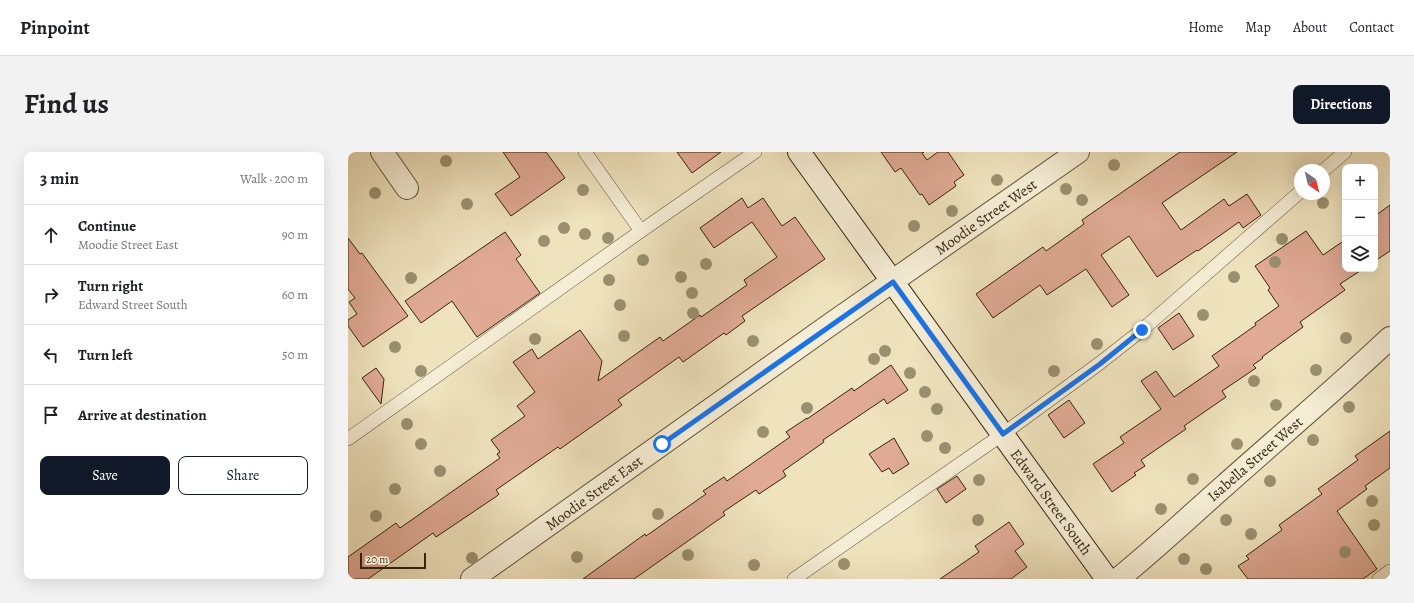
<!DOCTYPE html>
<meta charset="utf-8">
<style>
:root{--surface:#fff;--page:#f2f2f2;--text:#202124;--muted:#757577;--line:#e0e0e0;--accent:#111827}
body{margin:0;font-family:Alegreya,serif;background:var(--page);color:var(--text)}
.controls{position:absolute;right:12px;top:12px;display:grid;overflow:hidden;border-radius:8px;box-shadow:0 4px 16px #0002}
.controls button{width:36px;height:36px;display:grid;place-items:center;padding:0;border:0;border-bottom:1px solid var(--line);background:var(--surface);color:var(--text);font:20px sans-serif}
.compass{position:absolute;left:946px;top:12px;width:36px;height:36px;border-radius:50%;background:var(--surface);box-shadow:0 4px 16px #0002;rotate:145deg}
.scale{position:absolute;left:12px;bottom:10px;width:66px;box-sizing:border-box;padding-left:4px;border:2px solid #36240e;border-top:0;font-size:11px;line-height:14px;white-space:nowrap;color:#36240e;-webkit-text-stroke:3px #f5edd5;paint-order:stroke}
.stop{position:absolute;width:12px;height:12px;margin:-9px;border:3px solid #1a73e8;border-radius:50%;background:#fff}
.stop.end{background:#1a73e8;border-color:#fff;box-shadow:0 1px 4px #0008}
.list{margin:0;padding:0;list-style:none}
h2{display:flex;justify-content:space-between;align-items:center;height:52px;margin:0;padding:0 16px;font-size:17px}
h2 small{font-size:13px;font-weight:400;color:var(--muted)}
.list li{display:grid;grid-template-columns:26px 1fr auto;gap:12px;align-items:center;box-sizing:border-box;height:60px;padding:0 16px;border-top:1px solid var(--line)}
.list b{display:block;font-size:15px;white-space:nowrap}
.list p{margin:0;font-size:13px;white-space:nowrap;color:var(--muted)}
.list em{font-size:13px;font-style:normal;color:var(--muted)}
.actions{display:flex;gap:8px;padding:12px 16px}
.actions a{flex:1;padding:9px 0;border:1px solid var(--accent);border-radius:8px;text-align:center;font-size:14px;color:var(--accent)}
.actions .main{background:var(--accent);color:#fff}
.icon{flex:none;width:22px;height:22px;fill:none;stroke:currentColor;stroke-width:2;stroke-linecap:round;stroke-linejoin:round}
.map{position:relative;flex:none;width:1042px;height:427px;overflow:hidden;border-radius:8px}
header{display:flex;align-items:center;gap:24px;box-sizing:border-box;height:56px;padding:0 20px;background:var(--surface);border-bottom:1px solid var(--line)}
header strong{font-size:19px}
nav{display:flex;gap:22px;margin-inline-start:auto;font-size:14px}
.intro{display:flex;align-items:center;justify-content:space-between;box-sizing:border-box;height:96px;padding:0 24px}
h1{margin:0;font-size:28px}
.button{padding:10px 18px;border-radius:8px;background:var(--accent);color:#fff;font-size:14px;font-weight:700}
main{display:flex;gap:24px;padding:0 24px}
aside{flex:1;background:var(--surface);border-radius:8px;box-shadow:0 4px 16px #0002}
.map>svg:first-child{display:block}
.building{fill:#e0aa95;stroke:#36240e}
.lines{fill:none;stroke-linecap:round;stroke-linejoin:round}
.service-casing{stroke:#64543a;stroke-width:14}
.minor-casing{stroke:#64543a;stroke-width:24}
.secondary-casing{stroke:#36240e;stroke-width:24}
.service{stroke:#f5edd5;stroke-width:13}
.minor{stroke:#f5edd5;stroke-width:22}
.secondary{stroke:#f5edd5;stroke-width:22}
.tree{fill:#9a9070}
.route{stroke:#1a73e8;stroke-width:5}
.labels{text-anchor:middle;stroke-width:3;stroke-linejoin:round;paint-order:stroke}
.street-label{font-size:15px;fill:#36240e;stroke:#f5edd5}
</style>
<header>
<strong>Pinpoint</strong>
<nav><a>Home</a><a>Map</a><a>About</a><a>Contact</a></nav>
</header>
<div class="intro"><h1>Find us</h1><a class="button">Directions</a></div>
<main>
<aside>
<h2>3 min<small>Walk · 200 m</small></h2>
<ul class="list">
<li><svg class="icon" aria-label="ahead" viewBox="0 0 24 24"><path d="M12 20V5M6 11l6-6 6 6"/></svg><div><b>Continue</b><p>Moodie Street East</p></div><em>90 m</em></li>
<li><svg class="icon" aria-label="right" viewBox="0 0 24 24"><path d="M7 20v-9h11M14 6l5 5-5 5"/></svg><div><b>Turn right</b><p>Edward Street South</p></div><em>60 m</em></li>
<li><svg class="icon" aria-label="left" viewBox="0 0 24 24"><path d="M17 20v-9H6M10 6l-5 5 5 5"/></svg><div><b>Turn left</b></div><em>50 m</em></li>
<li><svg class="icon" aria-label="arrive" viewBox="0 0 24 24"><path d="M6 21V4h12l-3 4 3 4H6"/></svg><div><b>Arrive at destination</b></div></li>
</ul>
<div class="actions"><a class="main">Save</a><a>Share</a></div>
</aside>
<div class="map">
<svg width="1042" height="427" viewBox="0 0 1042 427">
<rect width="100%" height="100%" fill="#efe3be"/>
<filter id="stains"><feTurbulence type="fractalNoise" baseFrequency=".005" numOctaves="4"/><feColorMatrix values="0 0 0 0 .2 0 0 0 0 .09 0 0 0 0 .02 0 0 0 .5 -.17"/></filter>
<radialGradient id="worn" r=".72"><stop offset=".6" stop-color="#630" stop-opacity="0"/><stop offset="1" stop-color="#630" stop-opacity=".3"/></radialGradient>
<g class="building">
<polygon points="155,0 198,0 217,26 163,64 147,42 172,25"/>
<polygon points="329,0 373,0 344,21"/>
<polygon points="533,0 576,0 574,1 579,8 590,0 600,0 616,23 606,30 608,34 581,53 574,42 572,43 553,16 547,20"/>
<polygon points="832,0 889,0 814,51 833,78 876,47 881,54 899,42 913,63 895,76 891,70 850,99 849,98 809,125 781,84 753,103 781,143 764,155 738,117 699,143 692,133 645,166 628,142 695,95 698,99 736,72 734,68"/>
<polygon points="394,46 400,56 415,46 434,74 447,65 477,107 394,164 397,169 378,183 376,181 335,210 331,205 270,248 274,253 270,256 212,297 210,295 148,338 151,342 149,344 88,385 85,381 20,427 0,427 0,405 48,371 52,376 152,306 149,302 152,300 143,288 177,264 169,254 187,240 165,210 184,197 190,207 232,178 254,209 250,229 312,185 315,189 352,163 353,165 399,133 396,128 429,105 404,70 366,96 352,76"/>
<polygon points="1042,53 1042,99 1027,109 1027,64"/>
<polygon points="958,79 975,103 997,88 997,117 1015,117 992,132 997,138 952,170 955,175 914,205 915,206 905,213 908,216 874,239 878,245 836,274 838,277 793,308 797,314 786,321 788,323 764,340 745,312 776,291 772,285 813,257 793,229 808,219 826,245 871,214 864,204 908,173 907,171 931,154 920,138 922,136 907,114"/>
<polygon points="157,80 173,103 168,107 192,141 129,185 104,149 73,171 57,149"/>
<polygon points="0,86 12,102 14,101 60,164 15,195 0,174 0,168 9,162 1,150 7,146 0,137"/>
<polygon points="831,161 846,184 825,198 810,176"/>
<polygon points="543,213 560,238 539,252 536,247 475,288 476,290 435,319 438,324 411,342 408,338 375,360 377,363 286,427 235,427 297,382 298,384 358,342 355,339 376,325 379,329 442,285 438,280 459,266 459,267 504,236 506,239"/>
<polygon points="28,216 36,227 33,252 14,226"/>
<polygon points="721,248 737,271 716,286 700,263"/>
<polygon points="1042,279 1042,316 1017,334 1019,337 989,359 1029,417 1015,427 900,427 890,414 901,407 898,404 934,378 931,373 974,342 970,337 1010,308 1007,304"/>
<polygon points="546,286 561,312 545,322 541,316 534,320 521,302"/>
<polygon points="609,324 618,337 598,351 589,337"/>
<polygon points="661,370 676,392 667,399 679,415 663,427 592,427 631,400 627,394"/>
</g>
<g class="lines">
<defs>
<g id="service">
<polyline points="237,0 293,79"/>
<polyline points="976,18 997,0"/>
<polyline points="0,287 293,79 407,0"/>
<polyline points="446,427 655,282 752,211 794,178 952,40"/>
<polyline points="1031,427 1042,419"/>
</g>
<g id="minor">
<polyline points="34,0 59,36"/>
<polyline points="124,427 483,172 730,0"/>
<path d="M770,427C806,398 840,366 875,335C931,285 988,237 1042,186"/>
</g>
<polyline id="secondary" points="451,0 759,427"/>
</defs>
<use href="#service" class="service-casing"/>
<use href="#minor" class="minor-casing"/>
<use href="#secondary" class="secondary-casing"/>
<use href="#service" class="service"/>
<use href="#minor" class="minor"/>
<use href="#secondary" class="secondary"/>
</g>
<g class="tree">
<circle cx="98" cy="9" r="6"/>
<circle cx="766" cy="13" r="6"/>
<circle cx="649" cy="28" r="6"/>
<circle cx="718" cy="37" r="6"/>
<circle cx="235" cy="38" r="6"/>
<circle cx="27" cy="41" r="6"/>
<circle cx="734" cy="48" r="6"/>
<circle cx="975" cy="51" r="6"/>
<circle cx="119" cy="52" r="6"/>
<circle cx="604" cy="59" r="6"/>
<circle cx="566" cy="74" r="6"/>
<circle cx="216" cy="76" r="6"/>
<circle cx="237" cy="82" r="6"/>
<circle cx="260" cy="86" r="6"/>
<circle cx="934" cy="87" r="6"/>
<circle cx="196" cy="89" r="6"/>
<circle cx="295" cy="108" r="6"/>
<circle cx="927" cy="110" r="6"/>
<circle cx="358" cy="112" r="6"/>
<circle cx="333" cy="125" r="6"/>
<circle cx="886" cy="125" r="6"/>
<circle cx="63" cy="126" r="6"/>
<circle cx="261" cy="128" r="6"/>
<circle cx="344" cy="141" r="6"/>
<circle cx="272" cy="153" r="6"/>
<circle cx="345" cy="161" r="6"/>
<circle cx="855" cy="163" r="6"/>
<circle cx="276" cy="184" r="6"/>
<circle cx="998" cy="186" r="6"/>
<circle cx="187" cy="187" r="6"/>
<circle cx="405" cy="189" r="6"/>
<circle cx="749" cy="192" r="6"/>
<circle cx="47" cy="195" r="6"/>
<circle cx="537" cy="199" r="6"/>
<circle cx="526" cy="207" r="6"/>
<circle cx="968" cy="218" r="6"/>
<circle cx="73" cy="219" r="6"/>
<circle cx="706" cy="219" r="6"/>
<circle cx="562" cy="221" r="6"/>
<circle cx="906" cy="229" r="6"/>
<circle cx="577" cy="240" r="6"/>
<circle cx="928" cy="253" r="6"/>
<circle cx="1001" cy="255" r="6"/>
<circle cx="459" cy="256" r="6"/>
<circle cx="589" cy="257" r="6"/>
<circle cx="59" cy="272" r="6"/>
<circle cx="415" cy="280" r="6"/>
<circle cx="579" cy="284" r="6"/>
<circle cx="965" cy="288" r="6"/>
<circle cx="73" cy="292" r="6"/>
<circle cx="889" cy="292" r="6"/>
<circle cx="597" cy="296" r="6"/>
<circle cx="92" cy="319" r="6"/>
<circle cx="845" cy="327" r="6"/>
<circle cx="631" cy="328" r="6"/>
<circle cx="922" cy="329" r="6"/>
<circle cx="47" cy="337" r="6"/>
<circle cx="1024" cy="349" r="6"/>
<circle cx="813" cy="357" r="6"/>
<circle cx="310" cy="362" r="6"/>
<circle cx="28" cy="364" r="6"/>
<circle cx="630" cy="368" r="6"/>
<circle cx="878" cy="368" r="6"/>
<circle cx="1026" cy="373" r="6"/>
<circle cx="903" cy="382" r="6"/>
<circle cx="997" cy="400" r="6"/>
<circle cx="340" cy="403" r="6"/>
<circle cx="229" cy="405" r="6"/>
<circle cx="124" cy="406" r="6"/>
<circle cx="836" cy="407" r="6"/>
<circle cx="496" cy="412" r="6"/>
<circle cx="406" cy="413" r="6"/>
<circle cx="858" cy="417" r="6"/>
</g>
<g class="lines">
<polyline class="route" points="314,292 545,130 655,282 752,212 794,178"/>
</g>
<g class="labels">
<g class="street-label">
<text transform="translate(638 65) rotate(-35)" y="5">Moodie Street West</text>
<text transform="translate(907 307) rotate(-41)" y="5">Isabella Street West</text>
<text transform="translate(246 341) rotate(-36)" y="5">Moodie Street East</text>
<text transform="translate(703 350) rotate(54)" y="5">Edward Street South</text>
</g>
</g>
<rect width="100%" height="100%" filter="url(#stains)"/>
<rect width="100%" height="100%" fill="url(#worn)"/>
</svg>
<div class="controls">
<button>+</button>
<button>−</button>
<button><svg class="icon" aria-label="layers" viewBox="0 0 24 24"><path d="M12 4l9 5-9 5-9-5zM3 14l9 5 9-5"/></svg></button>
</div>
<svg class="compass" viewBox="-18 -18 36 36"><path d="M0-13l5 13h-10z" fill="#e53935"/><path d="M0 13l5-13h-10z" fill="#757577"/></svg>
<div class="scale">20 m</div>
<div class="stop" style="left:314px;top:292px"></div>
<div class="stop end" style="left:794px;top:178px"></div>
</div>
</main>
